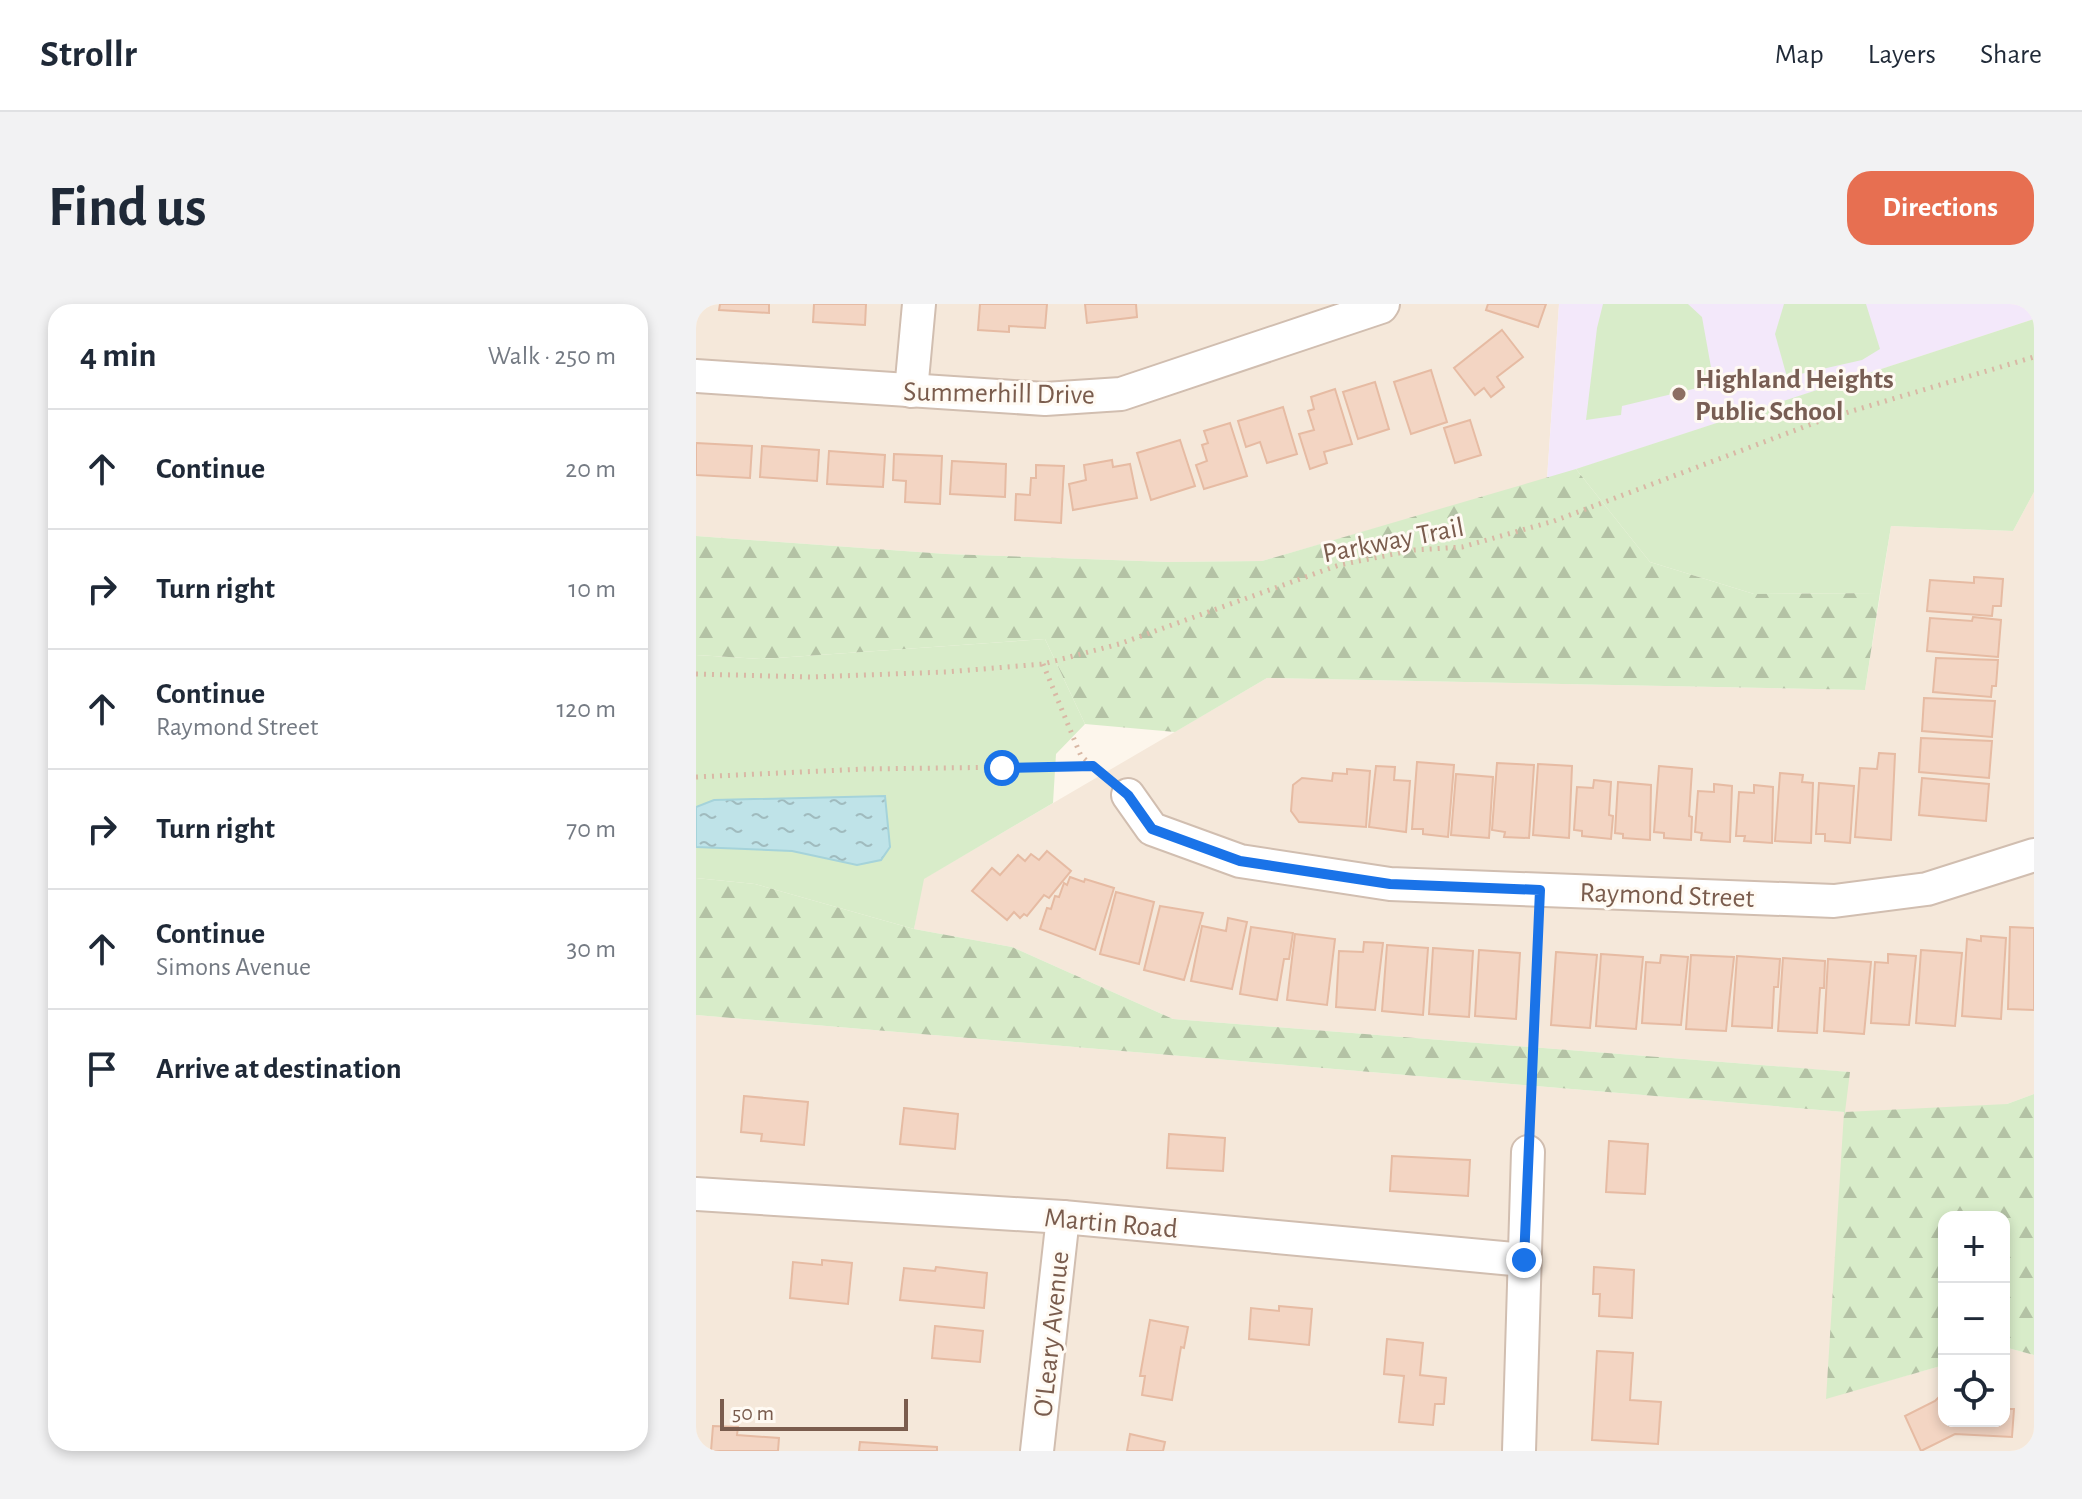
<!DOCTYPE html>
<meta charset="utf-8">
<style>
:root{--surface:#fff;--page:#f2f2f3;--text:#1f2937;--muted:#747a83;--line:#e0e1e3;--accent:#e76f51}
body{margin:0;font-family:"Alegreya Sans",sans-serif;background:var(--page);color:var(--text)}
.controls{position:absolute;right:24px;bottom:24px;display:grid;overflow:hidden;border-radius:16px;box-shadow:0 4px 12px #0003}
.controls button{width:72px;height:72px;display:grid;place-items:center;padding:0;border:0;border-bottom:2px solid var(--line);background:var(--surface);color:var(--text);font:40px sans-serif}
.scale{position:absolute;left:24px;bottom:20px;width:188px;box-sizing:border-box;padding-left:8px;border:4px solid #7a5c4d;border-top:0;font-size:22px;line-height:28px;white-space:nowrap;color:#7a5c4d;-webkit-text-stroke:6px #fffaf3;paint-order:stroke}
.stop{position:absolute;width:24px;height:24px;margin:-18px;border:6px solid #1a73e8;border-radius:50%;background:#fff}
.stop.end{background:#1a73e8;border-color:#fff;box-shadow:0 2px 8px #0008}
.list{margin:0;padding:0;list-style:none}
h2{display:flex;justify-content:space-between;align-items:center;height:104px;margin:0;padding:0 32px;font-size:34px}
h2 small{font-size:26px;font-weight:400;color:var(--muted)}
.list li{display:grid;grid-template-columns:52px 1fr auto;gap:24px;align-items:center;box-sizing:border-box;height:120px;padding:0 32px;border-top:2px solid var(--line)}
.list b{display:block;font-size:30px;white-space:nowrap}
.list p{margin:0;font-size:26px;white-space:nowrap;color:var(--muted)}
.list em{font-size:26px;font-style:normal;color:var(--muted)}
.icon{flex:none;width:44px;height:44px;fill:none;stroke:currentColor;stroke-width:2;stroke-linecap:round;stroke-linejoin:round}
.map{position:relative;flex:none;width:1338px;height:1147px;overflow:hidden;border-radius:24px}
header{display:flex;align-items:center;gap:48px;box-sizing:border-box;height:112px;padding:0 40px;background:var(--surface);border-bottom:2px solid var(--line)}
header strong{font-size:38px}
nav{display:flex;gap:44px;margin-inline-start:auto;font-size:28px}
.intro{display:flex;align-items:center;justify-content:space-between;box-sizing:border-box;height:192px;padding:0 48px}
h1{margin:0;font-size:56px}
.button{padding:20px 36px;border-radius:24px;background:var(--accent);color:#fff;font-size:28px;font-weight:700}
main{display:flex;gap:48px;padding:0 48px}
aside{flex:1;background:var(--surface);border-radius:24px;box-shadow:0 4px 12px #0003}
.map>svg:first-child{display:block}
.residential{fill:#f5e8da}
.education{fill:#f3e8fa}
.grass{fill:#d8ecc9}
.forest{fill:url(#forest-firs)}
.water{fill:url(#water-ripples);stroke:#a5d3da;stroke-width:2}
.building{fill:#f3d5c3;stroke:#e6bba3;stroke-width:2}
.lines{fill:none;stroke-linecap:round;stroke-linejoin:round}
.minor-casing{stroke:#d1beb0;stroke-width:36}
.path{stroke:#d9b8a5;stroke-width:5;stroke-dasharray:2 6;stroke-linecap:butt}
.minor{stroke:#fff;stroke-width:32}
.route{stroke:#1a73e8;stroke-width:10}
.education-dot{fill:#8d6e63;stroke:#fffaf3;stroke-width:3}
.labels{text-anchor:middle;stroke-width:6;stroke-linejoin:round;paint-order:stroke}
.education-label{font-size:28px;font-weight:bold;fill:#785e54;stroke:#fffaf3;text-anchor:start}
.street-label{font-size:28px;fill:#7a5c4d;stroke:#fffaf3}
</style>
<header>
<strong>Strollr</strong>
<nav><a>Map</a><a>Layers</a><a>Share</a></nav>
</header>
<div class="intro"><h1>Find us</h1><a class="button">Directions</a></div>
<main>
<aside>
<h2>4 min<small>Walk · 250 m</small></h2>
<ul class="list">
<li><svg class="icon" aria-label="ahead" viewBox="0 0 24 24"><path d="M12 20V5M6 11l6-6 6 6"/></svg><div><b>Continue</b></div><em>20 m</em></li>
<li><svg class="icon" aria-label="right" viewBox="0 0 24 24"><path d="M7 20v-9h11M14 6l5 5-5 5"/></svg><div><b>Turn right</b></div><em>10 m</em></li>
<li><svg class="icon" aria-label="ahead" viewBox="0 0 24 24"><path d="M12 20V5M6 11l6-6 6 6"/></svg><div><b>Continue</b><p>Raymond Street</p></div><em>120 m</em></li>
<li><svg class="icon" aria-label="right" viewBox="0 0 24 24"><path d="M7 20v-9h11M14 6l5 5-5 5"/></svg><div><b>Turn right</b></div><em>70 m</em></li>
<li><svg class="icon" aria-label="ahead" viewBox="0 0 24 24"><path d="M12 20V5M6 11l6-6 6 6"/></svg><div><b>Continue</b><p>Simons Avenue</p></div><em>30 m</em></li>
<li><svg class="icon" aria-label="arrive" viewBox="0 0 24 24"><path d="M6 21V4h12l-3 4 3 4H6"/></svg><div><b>Arrive at destination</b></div></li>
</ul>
</aside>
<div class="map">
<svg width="1338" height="1147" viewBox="0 0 1338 1147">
<defs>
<pattern id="forest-firs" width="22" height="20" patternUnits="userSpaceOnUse" patternTransform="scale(2)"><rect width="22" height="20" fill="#d8ecc9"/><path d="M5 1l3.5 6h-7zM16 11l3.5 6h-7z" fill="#b4c2a5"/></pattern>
<pattern id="water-ripples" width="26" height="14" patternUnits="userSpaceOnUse" patternTransform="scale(2)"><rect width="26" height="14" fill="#bfe3e8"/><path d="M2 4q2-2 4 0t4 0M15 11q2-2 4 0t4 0" fill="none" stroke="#a0bbbe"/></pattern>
</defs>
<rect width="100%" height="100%" fill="#fdf6ec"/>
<g class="residential">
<polygon points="0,0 863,0 851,175 566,257 472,258 250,250 0,232"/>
<polygon points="1338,188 1338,790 1311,800 1130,1094 1248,1061 1248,1117 1308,1117 1308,1043 1338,1051 1338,1147 0,1147 0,711 1148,808 1153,768 477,715 316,643 218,625 227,575 571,374 1169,386 1195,222 1317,227"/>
</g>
<polygon class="education" points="863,0 1338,0 1338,15 851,175"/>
<g class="grass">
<polygon points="907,0 992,0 1006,13 1018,80 926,102 925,111 890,116 901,24"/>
<polygon points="1088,0 1170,0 1184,45 1166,56 1091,73 1079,30"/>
<polygon points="1338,15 1338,188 1317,227 1195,222 1184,289 1058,290 954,258 880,165"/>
<polygon points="349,335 389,420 360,450 357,499 228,575 218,625 59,580 0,574 0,543 96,547 161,561 188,492 18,496 0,503 0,351 65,355"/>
</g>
<g class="forest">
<polygon points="880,165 954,258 1058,290 1184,289 1169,386 571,374 479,428 389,420 349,335 65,355 0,351 0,232 250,250 472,258 566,257"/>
<polygon points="0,574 59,580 218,625 316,643 477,715 1154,768 1149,808 1311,800 1338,790 1338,1051 1308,1043 1308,913 1248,913 1248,1061 1130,1095 1148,808 0,711"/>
</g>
<polygon class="water" points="189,492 194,543 185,556 161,561 96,547 0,543 0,503 18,496"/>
<g class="building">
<polygon points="24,0 73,0 73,9 23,6"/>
<polygon points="118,0 170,0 169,21 117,18"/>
<polygon points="284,0 351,0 349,24 313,22 313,28 282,26"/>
<polygon points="389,0 440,0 441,13 391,19"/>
<polygon points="792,0 850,0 842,23 790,6"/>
<polygon points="806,26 827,53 801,73 808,83 795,93 788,84 779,91 758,64"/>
<polygon points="735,66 751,118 715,130 698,78"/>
<polygon points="679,78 693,125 662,135 647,88"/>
<polygon points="639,85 656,140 628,148 631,159 614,165 603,130 618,126 612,107 618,105 615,93"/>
<polygon points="587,103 601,150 571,159 564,138 550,143 542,117"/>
<polygon points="774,116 785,151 759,159 748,124"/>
<polygon points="534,119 551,172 508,185 500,161 511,157 506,141 512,139 508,127"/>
<polygon points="484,136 499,182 455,196 441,149"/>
<polygon points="0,139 56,142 54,174 0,171"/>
<polygon points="66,142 123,146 121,177 64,173"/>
<polygon points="133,147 189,151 187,183 131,180"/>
<polygon points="198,150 246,152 244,200 209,198 210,177 197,176"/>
<polygon points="416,156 417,163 434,160 441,194 377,206 373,180 390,176 388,161"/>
<polygon points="256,157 310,160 309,193 254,190"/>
<polygon points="340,161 368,162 365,219 319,216 320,190 334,191 335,174 340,174"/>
<polygon points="1278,273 1307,275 1305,302 1297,302 1296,312 1231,307 1234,276 1278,279"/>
<polygon points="1277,313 1305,316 1302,353 1231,347 1234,314 1276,317"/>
<polygon points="1240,354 1302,356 1300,382 1296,382 1295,393 1237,388"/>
<polygon points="1228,394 1299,397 1296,433 1226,427"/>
<polygon points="1225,434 1296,437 1293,474 1223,468"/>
<polygon points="1183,449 1199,450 1195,536 1159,533 1164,464 1181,465"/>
<polygon points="721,458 758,461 752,533 727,530 727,525 716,525"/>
<polygon points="801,459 838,461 833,534 808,533 809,528 796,526"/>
<polygon points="842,460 876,462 873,534 837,531"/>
<polygon points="680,462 699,463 698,476 714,477 710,528 673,523"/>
<polygon points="963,462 996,465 993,512 996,513 995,536 968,534 968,529 958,528"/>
<polygon points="651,465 674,467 670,523 603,518 595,507 597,481 606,474 636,477 637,469 651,470"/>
<polygon points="1084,469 1107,471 1106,478 1117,479 1115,539 1079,537"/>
<polygon points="760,470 797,473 793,534 755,531"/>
<polygon points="1226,474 1293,480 1290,517 1223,511"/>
<polygon points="898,476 915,478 913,511 917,512 915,535 886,532 886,527 878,526 881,483 897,484"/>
<polygon points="922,478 955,481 954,536 927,534 927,530 919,529"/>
<polygon points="1123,479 1158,482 1154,539 1129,537 1129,530 1120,530"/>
<polygon points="1018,480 1036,482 1034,538 1005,536 1006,529 999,528 1002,487 1018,488"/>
<polygon points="1058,481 1077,483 1076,539 1048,537 1049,532 1040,532 1043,488 1058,489"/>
<polygon points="351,547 375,567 353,594 348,591 331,612 328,610 324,614 318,608 311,616 276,587 296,564 304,571 322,551 329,557 335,550 343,556"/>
<polygon points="374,573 388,578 389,575 418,584 399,646 344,625 351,604 355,605 359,592 363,593 368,579 371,581"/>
<polygon points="420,588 458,598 443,660 404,650"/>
<polygon points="464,602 507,609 488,676 448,666"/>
<polygon points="532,614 551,618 536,685 495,677 506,622 530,627"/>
<polygon points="555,623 597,629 593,655 588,655 581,696 544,690"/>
<polygon points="1314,623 1338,624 1338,706 1312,705"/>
<polygon points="599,630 639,635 631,701 591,696"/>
<polygon points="1285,632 1310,634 1305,715 1266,712 1271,635 1285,637"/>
<polygon points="668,638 687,639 679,706 640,703 643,647 667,648"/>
<polygon points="691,641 732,644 727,711 686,707"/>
<polygon points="737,644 777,647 773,713 733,710"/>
<polygon points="783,646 824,649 820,715 779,712"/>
<polygon points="1225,646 1266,649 1259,722 1220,719"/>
<polygon points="860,648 901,651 894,724 855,721"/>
<polygon points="905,650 947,653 940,725 900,722"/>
<polygon points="1192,650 1220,652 1213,721 1175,719 1179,658 1192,659"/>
<polygon points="965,651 992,653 985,721 946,719 950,658 964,659"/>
<polygon points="995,651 1038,653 1030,727 990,725"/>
<polygon points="1041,652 1084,655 1082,683 1078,683 1076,724 1036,722"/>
<polygon points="1087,654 1129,657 1128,684 1124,684 1121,729 1082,727"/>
<polygon points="1132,655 1175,658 1168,730 1128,727"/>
<polygon points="48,792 112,798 108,841 65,837 66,830 45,828"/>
<polygon points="208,804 262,810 259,845 204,840"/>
<polygon points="473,830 529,834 527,867 471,864"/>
<polygon points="913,837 952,840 949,890 910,888"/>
<polygon points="696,852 774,856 772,892 694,887"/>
<polygon points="126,956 156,959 152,1000 94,994 97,958 126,961"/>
<polygon points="240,963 291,969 288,1004 204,996 208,964 239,967"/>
<polygon points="898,963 938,966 936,1014 903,1012 904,990 897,990"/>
<polygon points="583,1002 616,1005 613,1041 553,1035 555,1004 583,1007"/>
<polygon points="454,1016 492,1023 488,1044 485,1043 476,1096 446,1091 449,1072 444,1072"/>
<polygon points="239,1022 287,1027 284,1058 236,1054"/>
<polygon points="691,1035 727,1039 724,1071 750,1074 748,1100 739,1100 737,1121 703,1118 708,1072 688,1070"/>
<polygon points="901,1047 937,1049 934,1096 965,1098 962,1140 896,1136"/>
<polygon points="1248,1088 1248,1117 1308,1117 1308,1105 1318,1105 1316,1133 1259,1130 1225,1147 1209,1112 1239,1097"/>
<polygon points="17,1122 42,1123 41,1131 83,1134 82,1147 15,1147"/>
<polygon points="434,1130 469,1138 467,1147 431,1147"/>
<polygon points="164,1138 241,1143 241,1147 163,1147"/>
</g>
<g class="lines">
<defs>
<g id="minor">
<polyline points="0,72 349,95 425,90 685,3 687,0"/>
<polyline points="215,87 223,0"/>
<polyline points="432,491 456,525 544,557 694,580 1138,597 1231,585 1338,551"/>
<polyline points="0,890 367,913 828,956"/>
<polyline points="341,1147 367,913"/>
<polyline points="823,1147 832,848"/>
</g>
</defs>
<use href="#minor" class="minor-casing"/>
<g class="path">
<polyline points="347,360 385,452 412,474"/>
<polyline points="0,370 115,373 250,368 347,360 423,340 643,261 718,246 766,243 858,217 1129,115 1338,53"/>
<polyline points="0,473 168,465 397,462"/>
<polyline points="833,824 842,611"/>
</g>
<use href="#minor" class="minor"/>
</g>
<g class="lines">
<polyline class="route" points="306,464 397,462 432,491 456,525 544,557 694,580 844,586 828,956"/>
</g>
<circle class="education-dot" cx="983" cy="90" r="8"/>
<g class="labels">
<g class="education-label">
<text x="999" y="84">Highland Heights<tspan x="999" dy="32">Public School</tspan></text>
</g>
<g class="street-label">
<text transform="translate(303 88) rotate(1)" y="10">Summerhill Drive</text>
<text transform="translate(697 235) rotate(-11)" y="10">Parkway Trail</text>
<text transform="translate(971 590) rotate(2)" y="10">Raymond Street</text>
<text transform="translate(415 918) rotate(5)" y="10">Martin Road</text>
<text transform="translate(354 1030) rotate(-84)" y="10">O'Leary Avenue</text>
</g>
</g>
</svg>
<div class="controls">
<button>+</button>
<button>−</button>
<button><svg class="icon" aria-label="locate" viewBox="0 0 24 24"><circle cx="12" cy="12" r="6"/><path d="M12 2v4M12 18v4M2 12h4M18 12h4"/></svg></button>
</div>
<div class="scale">50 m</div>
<div class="stop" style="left:306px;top:464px"></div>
<div class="stop end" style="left:828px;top:956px"></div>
</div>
</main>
